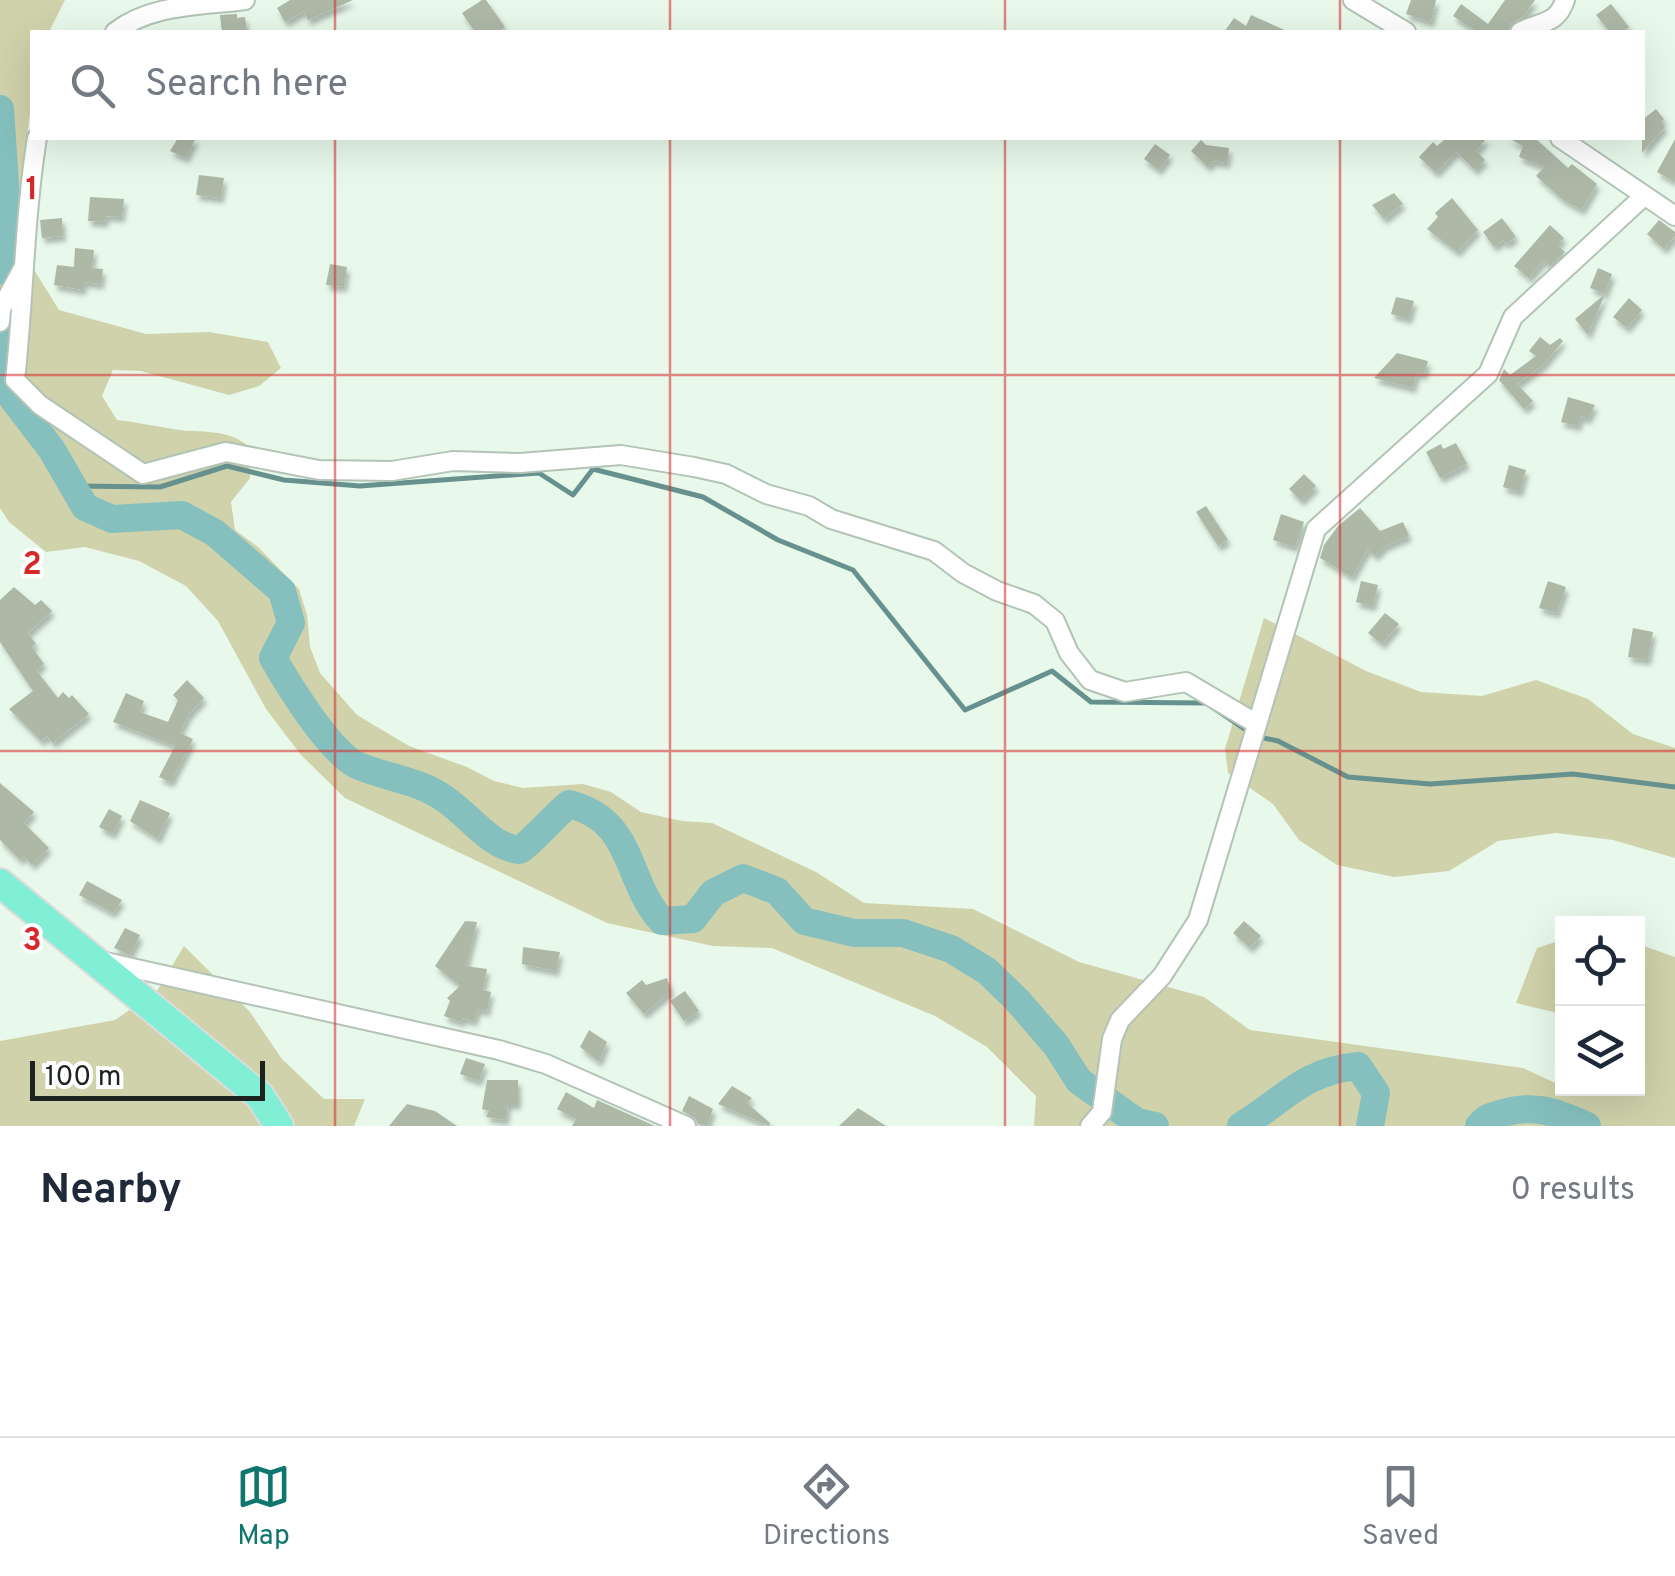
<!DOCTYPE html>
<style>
:root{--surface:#fff;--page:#f2f2f3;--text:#1f2937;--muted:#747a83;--line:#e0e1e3;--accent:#0f766e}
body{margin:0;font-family:Overpass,sans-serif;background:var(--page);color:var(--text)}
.controls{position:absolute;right:30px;bottom:30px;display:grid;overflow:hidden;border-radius:0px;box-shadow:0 10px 40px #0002}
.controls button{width:90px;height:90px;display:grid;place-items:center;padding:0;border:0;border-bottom:2px solid var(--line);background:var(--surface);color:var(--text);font:50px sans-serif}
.scale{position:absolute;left:30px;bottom:25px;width:235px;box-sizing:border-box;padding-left:10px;border:5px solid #1c221d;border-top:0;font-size:28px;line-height:35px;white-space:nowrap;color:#1c221d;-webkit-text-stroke:8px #fff;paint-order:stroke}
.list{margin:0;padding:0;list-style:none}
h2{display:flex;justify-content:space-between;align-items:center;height:130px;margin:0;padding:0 40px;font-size:42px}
h2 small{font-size:32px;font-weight:400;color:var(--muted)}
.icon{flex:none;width:55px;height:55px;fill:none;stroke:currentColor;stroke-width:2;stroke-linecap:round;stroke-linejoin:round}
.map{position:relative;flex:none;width:1675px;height:1126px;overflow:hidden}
.search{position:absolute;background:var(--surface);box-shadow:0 10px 40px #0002;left:30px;right:30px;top:30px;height:110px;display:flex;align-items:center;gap:25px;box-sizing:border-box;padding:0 35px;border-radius:0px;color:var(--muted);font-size:38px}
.sheet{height:310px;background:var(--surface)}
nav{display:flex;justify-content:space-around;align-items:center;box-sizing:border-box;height:140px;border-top:2px solid var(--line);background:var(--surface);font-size:28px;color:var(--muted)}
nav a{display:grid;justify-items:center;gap:5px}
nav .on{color:var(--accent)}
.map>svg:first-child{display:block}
.green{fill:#cfd2aa}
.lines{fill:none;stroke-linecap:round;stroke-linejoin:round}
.stream{stroke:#66918e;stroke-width:5}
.river{stroke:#85c0be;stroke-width:28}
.building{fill:#aeb8a7;filter:url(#shadow)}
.street-casing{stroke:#b3c3b6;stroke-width:22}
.primary-casing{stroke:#dbdcdb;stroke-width:32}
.street{stroke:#fff;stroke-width:18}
.primary{stroke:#80efd6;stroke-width:28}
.grid{fill:none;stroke:#d62828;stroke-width:2.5;stroke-opacity:0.55}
.grid-label{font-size:32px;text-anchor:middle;font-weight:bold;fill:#d62828;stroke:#fff;stroke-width:8;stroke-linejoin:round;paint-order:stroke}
</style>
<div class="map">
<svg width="1675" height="1126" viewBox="0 0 1675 1126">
<defs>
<filter id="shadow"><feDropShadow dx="3" dy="5.5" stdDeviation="2.5" flood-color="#0004"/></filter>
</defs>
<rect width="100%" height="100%" fill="#e8f9eb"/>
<g class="green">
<path d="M0,0H65L49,32H32V97L27,137L33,268L59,310L146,334L209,332L268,342L281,368L259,386L229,395L141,371L113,370L102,396L117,420C136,422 154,426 173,429C201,434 227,427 249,447L250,478L231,502L235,530L258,547L299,589L307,615L310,647L320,673L357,715L409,746L467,767L494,781L523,788L583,784L611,792L641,812L682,821L712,823L816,872L864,903L973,909L1079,962L1204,997L1250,1030L1523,1068L1575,1092L1587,1089L1638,1088V944L1675,957V1126H1034L1036,1096L987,1047L935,1016L772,948L713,946L607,923L345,798L301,755L266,709L218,621L186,586L139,561L85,547L46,552L9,522L0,508Z"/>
<polygon points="1264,618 1366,671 1421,692 1482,696 1536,680 1588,699 1633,734 1675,748 1675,858 1613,840 1556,833 1498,841 1449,871 1394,877 1337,865 1299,840 1273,804 1228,773 1225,749"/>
<polygon points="1562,940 1562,1014 1516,1003 1537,948"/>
<polygon points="184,946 250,1012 282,1059 324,1099 365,1099 354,1126 0,1126 0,1041 115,1020 157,991"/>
</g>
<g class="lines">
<g class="stream">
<polyline points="73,486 160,487 227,466 284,480 360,486 539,473 573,495 593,469 703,497 778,540 853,570 965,710 1052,671 1091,702 1206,703 1249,732"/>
<polyline points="1259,737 1278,741 1348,777 1430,784 1573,774 1675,787"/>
</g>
<g class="river">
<path d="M0,109L11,274L19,291L3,339L4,387L52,450L85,507L112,519L182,515L215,533L282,591L291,623L273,658C288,684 331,755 359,766C387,778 419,780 445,799C470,816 490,847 520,850C538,836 551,819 569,804C636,821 624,880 662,921L693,919L713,893L743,878L777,891L804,921L854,933H903L951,949L987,971L1017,1000L1056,1045L1079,1081L1137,1122L1155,1126"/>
<path d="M1241,1126C1285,1099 1304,1071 1358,1066L1376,1093L1370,1126"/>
<path d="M1479,1126C1485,1118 1490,1117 1500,1114C1533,1103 1556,1112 1587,1126"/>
</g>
</g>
<g class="building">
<polygon points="290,0 353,0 308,20 304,11 285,22 277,8"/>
<polygon points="482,0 486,0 505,27 497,32 475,32 462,13"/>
<polygon points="1411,0 1436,0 1431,22 1406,14"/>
<polygon points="1505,0 1535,0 1523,17 1510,24 1508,32 1477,32 1453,16 1461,4 1488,24"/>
<polygon points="1611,4 1629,27 1622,32 1610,32 1596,15"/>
<polygon points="237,14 237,18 245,17 247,32 222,32 220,15"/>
<polygon points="1251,15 1289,32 1224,32 1234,18 1246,26"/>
<polygon points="1656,109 1664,119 1661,122 1665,127 1642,153 1642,120"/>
<polygon points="178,138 196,138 186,158 170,151"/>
<polygon points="1441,138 1487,138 1476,151 1485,160 1475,170 1456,152 1436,173 1419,157 1433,142 1437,146 1444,140"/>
<polygon points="1508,138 1535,138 1568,168 1572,164 1597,184 1582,210 1563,200 1536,176 1544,167 1519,157 1523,146"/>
<polygon points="1675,139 1675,182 1657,172"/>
<polygon points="1201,140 1206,145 1229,148 1227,163 1213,161 1208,167 1191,151"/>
<polygon points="1155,144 1170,155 1159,170 1144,159"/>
<polygon points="199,175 224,178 221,198 196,195"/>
<polygon points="1394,193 1403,204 1384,219 1372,205"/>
<polygon points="90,197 124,199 122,217 106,216 105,222 88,221"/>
<polygon points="1452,198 1478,230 1457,252 1427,229 1438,217 1435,213"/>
<polygon points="62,218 63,236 42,238 40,220"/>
<polygon points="1502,218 1516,237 1506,244 1503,240 1494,247 1483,232"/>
<polygon points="1659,220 1675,232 1675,236 1664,249 1647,234"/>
<polygon points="1550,225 1564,238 1557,245 1565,252 1550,266 1544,260 1529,278 1514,266"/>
<polygon points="75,248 94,250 92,268 103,269 101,284 84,282 83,290 54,285 57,265 74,267"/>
<polygon points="330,264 347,267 344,287 326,285"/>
<polygon points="1598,268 1612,274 1605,294 1590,288"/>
<polygon points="1605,294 1588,335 1575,319"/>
<polygon points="1396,297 1414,301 1409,319 1391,314"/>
<polygon points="1629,298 1642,310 1627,328 1613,317"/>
<polygon points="1540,337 1550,345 1560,338 1563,341 1544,364 1517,384 1533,401 1524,409 1499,380 1504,369 1510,375 1536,356 1529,351"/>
<polygon points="1397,353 1428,361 1424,375 1417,373 1413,388 1374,378"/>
<polygon points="1568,397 1595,405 1588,419 1581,416 1578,426 1561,422"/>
<polygon points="1456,443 1467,464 1440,478 1426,452 1441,444 1443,449"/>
<polygon points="1509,465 1526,470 1520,492 1503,487"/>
<polygon points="1304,474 1316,486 1301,501 1289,489"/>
<polygon points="1206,506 1228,540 1218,546 1196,512"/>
<polygon points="1360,508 1380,531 1403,522 1409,536 1385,546 1375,556 1368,549 1352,577 1320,558 1324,545 1338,526"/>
<polygon points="1281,514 1304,522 1295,547 1273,540"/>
<polygon points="1361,581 1378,585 1373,606 1356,602"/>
<polygon points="1548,581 1566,587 1557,613 1539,608"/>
<polygon points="14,587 35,605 41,600 52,611 28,633 36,644 32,647 44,664 36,670 58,698 63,692 69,698 72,695 89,714 53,743 47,736 41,741 9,709 33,691 0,642 0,600"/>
<polygon points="1385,613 1399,624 1382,644 1368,633"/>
<polygon points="1633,628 1653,632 1648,660 1628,657"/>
<polygon points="187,680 204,698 189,714 180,733 193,739 171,782 159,777 175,746 113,722 126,693 144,701 140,712 168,722 178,700 173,695"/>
<polygon points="0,783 34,812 24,823 49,848 32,865 24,856 20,860 0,840"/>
<polygon points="140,800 170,813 158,839 130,821"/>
<polygon points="109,809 122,816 113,834 99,827"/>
<polygon points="87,881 122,900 113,913 79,895"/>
<polygon points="465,921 477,922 466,966 487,969 483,990 491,992 487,1011 478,1009 474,1021 463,1018 461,1022 444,1016 450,1001 447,998 460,986 435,966"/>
<polygon points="1244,921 1261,936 1250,948 1233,933"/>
<polygon points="125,928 140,935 130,955 114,948"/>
<polygon points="523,947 560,952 556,971 522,964"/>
<polygon points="667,978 671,991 644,1014 626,993 642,980 646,985"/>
<polygon points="685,991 699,1011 684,1021 670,1001"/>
<polygon points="589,1030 607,1042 599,1062 580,1047"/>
<polygon points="466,1058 485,1064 479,1081 460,1074"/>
<polygon points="487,1080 518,1080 518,1104 508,1104 506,1120 486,1117 489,1111 482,1109"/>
<polygon points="732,1086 752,1098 747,1103 770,1123 769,1126 718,1104"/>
<polygon points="566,1092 594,1108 597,1100 655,1126 572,1126 576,1119 557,1109"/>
<polygon points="689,1096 713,1109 707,1126 698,1124 695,1118 682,1111"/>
<polygon points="407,1104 435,1111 457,1126 389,1126"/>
<polygon points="858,1108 886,1126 839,1126"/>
</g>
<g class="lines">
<defs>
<g id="street">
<polyline points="1353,0 1406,32"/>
<path d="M115,32C151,4 200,6 245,0"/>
<path d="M1520,32C1541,21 1557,25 1565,0"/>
<path d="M37,138C24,219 24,299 15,380L40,405L143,474L226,452L319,470L392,471L453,461L520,463L621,455L694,467L726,474L766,494L809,506L831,519L934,551L963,573L997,591L1034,604L1055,621L1069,653L1090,680L1125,692L1186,682L1257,724"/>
<polyline points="1560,138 1675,216"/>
<polyline points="0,322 1,309 22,270"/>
<polyline points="101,961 499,1050 546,1064 686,1126"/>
<polyline points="1090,1126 1102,1112 1112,1039 1120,1020 1162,976 1198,920 1316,529 1488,374 1513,317 1644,196"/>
</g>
<polyline id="primary" points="0,883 260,1096 279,1126"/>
</defs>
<use href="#street" class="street-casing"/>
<use href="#primary" class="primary-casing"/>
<use href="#street" class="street"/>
<use href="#primary" class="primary"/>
</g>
<path class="grid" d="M335,0V32M670,0V32M1005,0V32M1340,0V32M335,138V1126M670,138V1126M1005,138V1126M1340,138V1126M0,375H1675M0,751H1675"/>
<g class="grid-label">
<text x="32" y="199">1</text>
<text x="32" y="574">2</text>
<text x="32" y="950">3</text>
</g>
</svg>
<div class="controls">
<button><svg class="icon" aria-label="locate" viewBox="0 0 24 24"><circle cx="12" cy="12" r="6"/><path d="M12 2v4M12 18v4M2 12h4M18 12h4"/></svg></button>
<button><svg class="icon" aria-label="layers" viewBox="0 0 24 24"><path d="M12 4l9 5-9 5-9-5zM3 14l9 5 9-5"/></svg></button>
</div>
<div class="scale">100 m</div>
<div class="search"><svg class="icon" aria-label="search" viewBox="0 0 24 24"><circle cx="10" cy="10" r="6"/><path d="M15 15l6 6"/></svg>Search here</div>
</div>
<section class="sheet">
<h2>Nearby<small>0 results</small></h2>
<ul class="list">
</ul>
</section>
<nav>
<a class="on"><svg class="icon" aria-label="map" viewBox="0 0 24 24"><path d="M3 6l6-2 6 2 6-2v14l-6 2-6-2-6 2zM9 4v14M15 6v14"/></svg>Map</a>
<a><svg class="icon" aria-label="directions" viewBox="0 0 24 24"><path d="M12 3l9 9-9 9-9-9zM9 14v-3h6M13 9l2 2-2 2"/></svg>Directions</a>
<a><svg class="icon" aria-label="saved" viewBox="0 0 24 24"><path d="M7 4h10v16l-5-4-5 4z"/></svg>Saved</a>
</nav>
